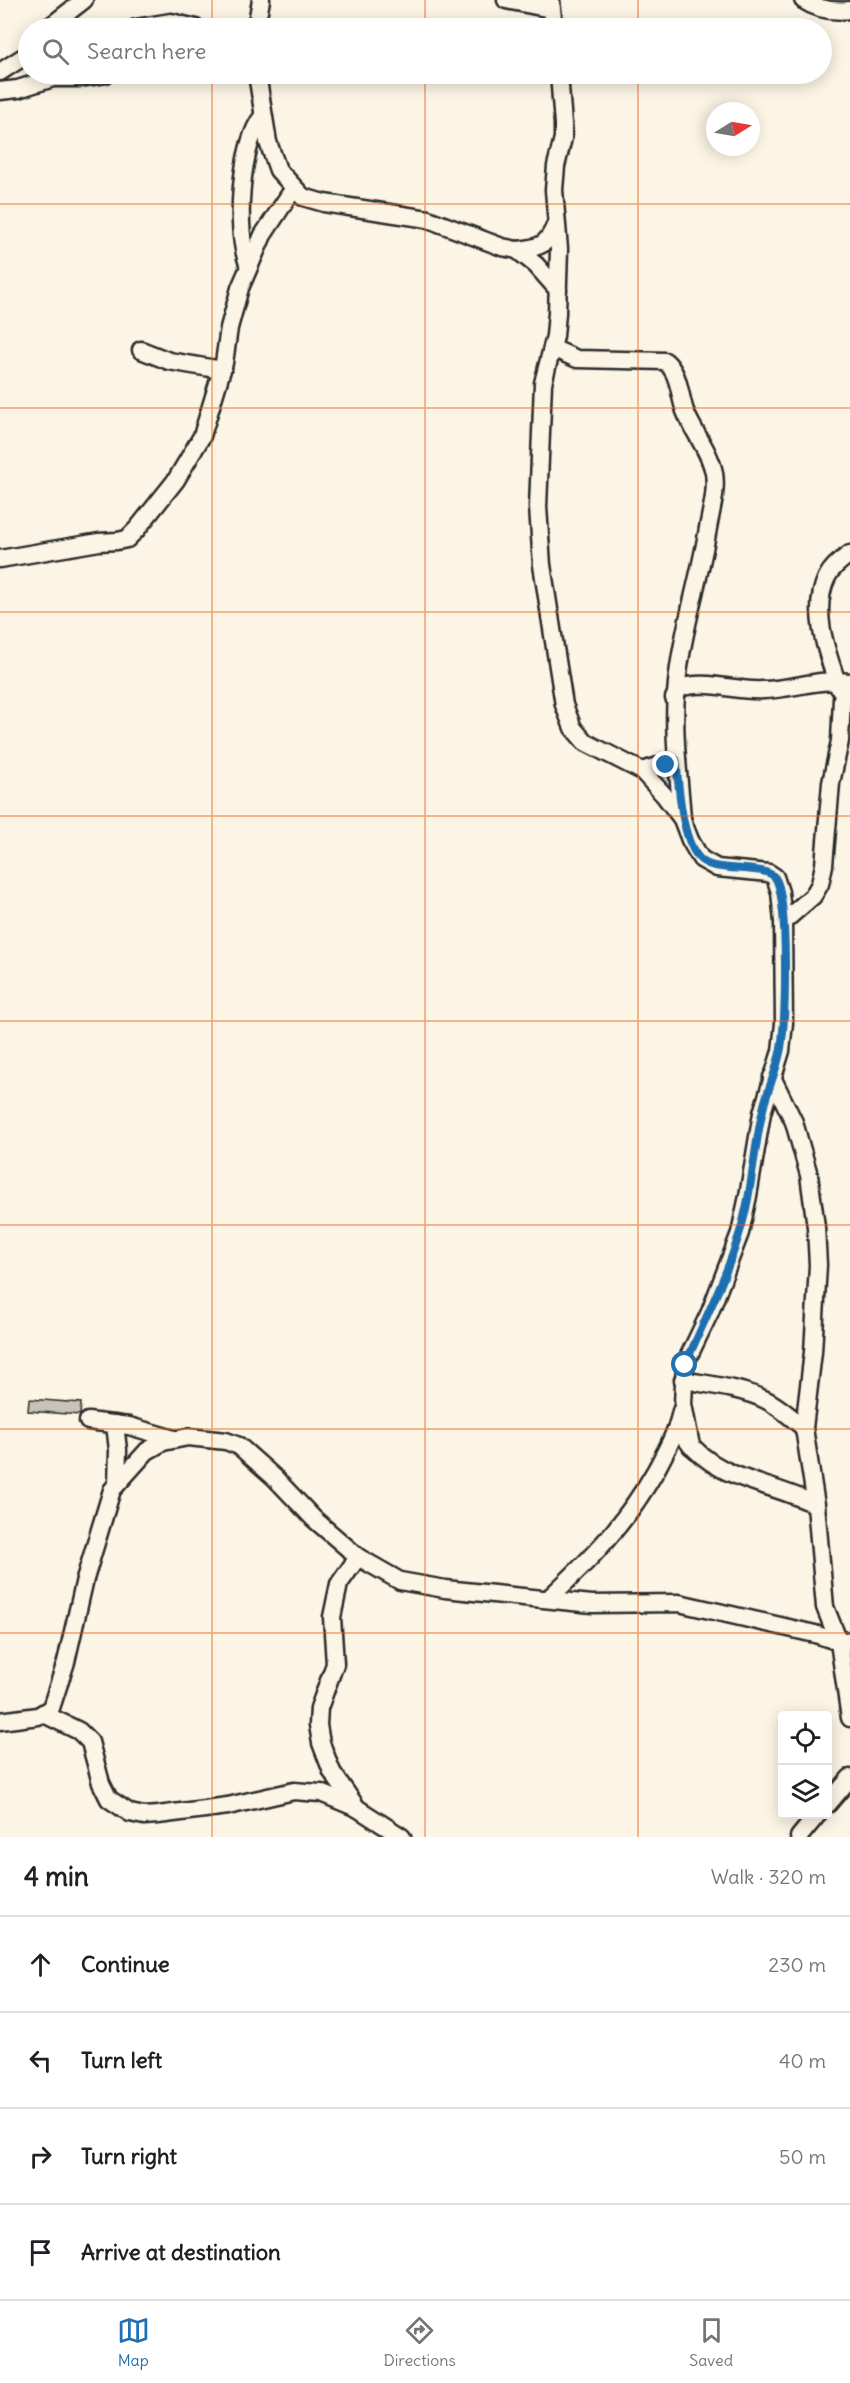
<!DOCTYPE html>
<meta charset="utf-8">
<style>
:root{--surface:#fff;--page:#f2f2f2;--text:#202124;--muted:#757577;--line:#e0e0e0;--accent:#1f6fb2}
body{margin:0;font-family:Delius,sans-serif;background:var(--page);color:var(--text)}
.controls{position:absolute;right:18px;bottom:18px;display:grid;overflow:hidden;border-radius:6px;box-shadow:0 3px 15px #0003}
.controls button{width:54px;height:54px;display:grid;place-items:center;padding:0;border:0;border-bottom:2px solid var(--line);background:var(--surface);color:var(--text);font:30px sans-serif}
.compass{position:absolute;left:706px;top:102px;width:54px;height:54px;border-radius:50%;background:var(--surface);box-shadow:0 3px 15px #0003;rotate:79deg}
.stop{position:absolute;width:18px;height:18px;margin:-14px;border:4px solid #1f6fb2;border-radius:50%;background:#fff}
.stop.end{background:#1f6fb2;border-color:#fff;box-shadow:0 2px 6px #0008}
.list{margin:0;padding:0;list-style:none}
h2{display:flex;justify-content:space-between;align-items:center;height:78px;margin:0;padding:0 24px;font-size:26px}
h2 small{font-size:20px;font-weight:400;color:var(--muted)}
.list li{display:grid;grid-template-columns:39px 1fr auto;gap:18px;align-items:center;box-sizing:border-box;height:96px;padding:0 24px;border-top:2px solid var(--line)}
.list b{display:block;font-size:22px;white-space:nowrap}
.list em{font-size:20px;font-style:normal;color:var(--muted)}
.icon{flex:none;width:33px;height:33px;fill:none;stroke:currentColor;stroke-width:2;stroke-linecap:round;stroke-linejoin:round}
.map{position:relative;flex:none;width:850px;height:1837px;overflow:hidden}
.search{position:absolute;background:var(--surface);box-shadow:0 3px 15px #0003;left:18px;right:18px;top:18px;height:66px;display:flex;align-items:center;gap:15px;box-sizing:border-box;padding:0 21px;border-radius:33px;color:var(--muted);font-size:22px}
.sheet{height:462px;background:var(--surface)}
nav{display:flex;justify-content:space-around;align-items:center;box-sizing:border-box;height:84px;border-top:2px solid var(--line);background:var(--surface);font-size:16px;color:var(--muted)}
nav a{display:grid;justify-items:center;gap:3px}
nav .on{color:var(--accent)}
.map>svg:first-child{display:block}
.building{fill:#c8c3b7;stroke:#2b2b2b;stroke-width:1.5}
.lines{fill:none;stroke-linecap:round;stroke-linejoin:round}
.minor-casing{stroke:#2b2b2b;stroke-width:21}
.minor{stroke:#fcf5e5;stroke-width:16}
.route{stroke:#1f6fb2;stroke-width:8}
.grid{fill:none;stroke:#e8590c;stroke-width:1.5;stroke-opacity:0.55}
</style>
<div class="map">
<svg width="850" height="1837" viewBox="0 0 850 1837">
<rect width="100%" height="100%" fill="#fcf5e5"/>
<filter id="ink" filterUnits="userSpaceOnUse"><feTurbulence type="fractalNoise" baseFrequency=".0167" numOctaves="2"/><feDisplacementMap in="SourceGraphic" scale="12" xChannelSelector="R" yChannelSelector="G"/><feConvolveMatrix kernelMatrix="1 2 1 2 8 2 1 2 1" color-interpolation-filters="sRGB"/></filter>
<g filter="url(#ink)">
<polygon class="building" points="29,1399 81,1403 80,1415 28,1411"/>
<g class="lines">
<defs>
<g id="minor">
<polyline points="506,0 551,9"/>
<polyline points="551,0 554,28"/>
<path d="M803,0C818,10 833,12 850,10"/>
<polyline points="48,28 84,0"/>
<polyline points="135,28 171,22 196,28"/>
<polyline points="256,28 261,0"/>
<polyline points="0,72 28,54"/>
<polyline points="257,74 268,142 278,170 303,197 324,203 428,219 502,247 517,250 536,265 558,290"/>
<polyline points="559,74 563,124 563,138 556,166 554,190 559,249 557,313 555,336 543,383 538,507 542,565 564,705 573,728 585,742 642,771 664,795 682,819 690,840 701,859 717,868 769,873 775,877 780,892 783,922 784,1023 781,1051 762,1113 748,1196 740,1233 710,1312 685,1364 683,1404 691,1446"/>
<polyline points="0,91 18,89 53,78 79,78 106,74"/>
<path d="M517,250C540,248 548,245 556,223"/>
<path d="M249,266C234,233 240,143 263,116"/>
<path d="M552,348L577,359L665,361C680,374 679,394 685,411C693,432 710,451 714,473C717,491 711,511 708,528C699,583 680,638 676,694C673,735 679,777 682,818"/>
<polyline points="141,350 169,361 222,370"/>
<polyline points="0,559 99,542 117,541 127,539 137,529 176,480 202,436 224,363 229,328 240,288 263,235 294,188"/>
<path d="M839,688C828,655 810,612 827,577C832,567 841,560 850,554"/>
<path d="M674,698L680,688C706,679 736,692 763,690C794,689 818,678 850,682"/>
<polyline points="642,771 677,760"/>
<polyline points="783,922 813,896 820,884 824,865 831,783 840,741 842,698 850,687"/>
<polyline points="772,1077 794,1122 809,1175 816,1227 818,1265 813,1352 804,1428 816,1505 825,1607 839,1642 850,1718"/>
<path d="M683,1380C710,1385 741,1388 766,1400C780,1407 792,1418 804,1428"/>
<polyline points="88,1421 129,1426 174,1439"/>
<polyline points="115,1424 118,1450 117,1484"/>
<path d="M684,1437C718,1482 769,1481 816,1505"/>
<path d="M549,1598C593,1557 626,1523 656,1470C666,1451 677,1432 681,1411"/>
<polyline points="44,1714 79,1731 90,1742 101,1783 109,1799 130,1813 144,1816 158,1815 228,1806 294,1791 306,1792 321,1793 357,1808 402,1837"/>
<polyline points="0,1721 38,1716 51,1708 66,1662 85,1579 112,1490 147,1451 163,1442 188,1437 226,1441 239,1446 275,1478 314,1519 358,1557 400,1581 445,1589 592,1604 679,1603 815,1634 839,1642 850,1640"/>
<polyline points="828,1804 850,1778"/>
<polyline points="357,1808 332,1772 321,1743 318,1725 319,1708 335,1664 332,1617 339,1584 358,1557"/>
<polyline points="799,1837 818,1814"/>
</g>
</defs>
<use href="#minor" class="minor-casing"/>
<use href="#minor" class="minor"/>
</g>
</g>
<g class="lines" filter="url(#ink)">
<path class="route" d="M666,765L676,760C679,786 681,842 701,860C719,875 770,862 777,881C788,908 786,1017 781,1048C777,1071 766,1092 762,1114C753,1154 752,1195 739,1235C725,1280 704,1321 685,1365"/>
</g>
<path class="grid" d="M212,0V28M425,0V28M638,0V28M212,74V1837M425,74V1837M638,74V1837M0,204H850M0,408H850M0,612H850M0,816H850M0,1021H850M0,1225H850M0,1429H850M0,1633H850"/>
</svg>
<div class="controls">
<button><svg class="icon" aria-label="locate" viewBox="0 0 24 24"><circle cx="12" cy="12" r="6"/><path d="M12 2v4M12 18v4M2 12h4M18 12h4"/></svg></button>
<button><svg class="icon" aria-label="layers" viewBox="0 0 24 24"><path d="M12 4l9 5-9 5-9-5zM3 14l9 5 9-5"/></svg></button>
</div>
<svg class="compass" viewBox="-18 -18 36 36"><path d="M0-13l5 13h-10z" fill="#e53935"/><path d="M0 13l5-13h-10z" fill="#757577"/></svg>
<div class="stop" style="left:685px;top:1365px"></div>
<div class="stop end" style="left:666px;top:765px"></div>
<div class="search"><svg class="icon" aria-label="search" viewBox="0 0 24 24"><circle cx="10" cy="10" r="6"/><path d="M15 15l6 6"/></svg>Search here</div>
</div>
<section class="sheet">
<h2>4 min<small>Walk · 320 m</small></h2>
<ul class="list">
<li><svg class="icon" aria-label="ahead" viewBox="0 0 24 24"><path d="M12 20V5M6 11l6-6 6 6"/></svg><div><b>Continue</b></div><em>230 m</em></li>
<li><svg class="icon" aria-label="left" viewBox="0 0 24 24"><path d="M17 20v-9H6M10 6l-5 5 5 5"/></svg><div><b>Turn left</b></div><em>40 m</em></li>
<li><svg class="icon" aria-label="right" viewBox="0 0 24 24"><path d="M7 20v-9h11M14 6l5 5-5 5"/></svg><div><b>Turn right</b></div><em>50 m</em></li>
<li><svg class="icon" aria-label="arrive" viewBox="0 0 24 24"><path d="M6 21V4h12l-3 4 3 4H6"/></svg><div><b>Arrive at destination</b></div></li>
</ul>
</section>
<nav>
<a class="on"><svg class="icon" aria-label="map" viewBox="0 0 24 24"><path d="M3 6l6-2 6 2 6-2v14l-6 2-6-2-6 2zM9 4v14M15 6v14"/></svg>Map</a>
<a><svg class="icon" aria-label="directions" viewBox="0 0 24 24"><path d="M12 3l9 9-9 9-9-9zM9 14v-3h6M13 9l2 2-2 2"/></svg>Directions</a>
<a><svg class="icon" aria-label="saved" viewBox="0 0 24 24"><path d="M7 4h10v16l-5-4-5 4z"/></svg>Saved</a>
</nav>
